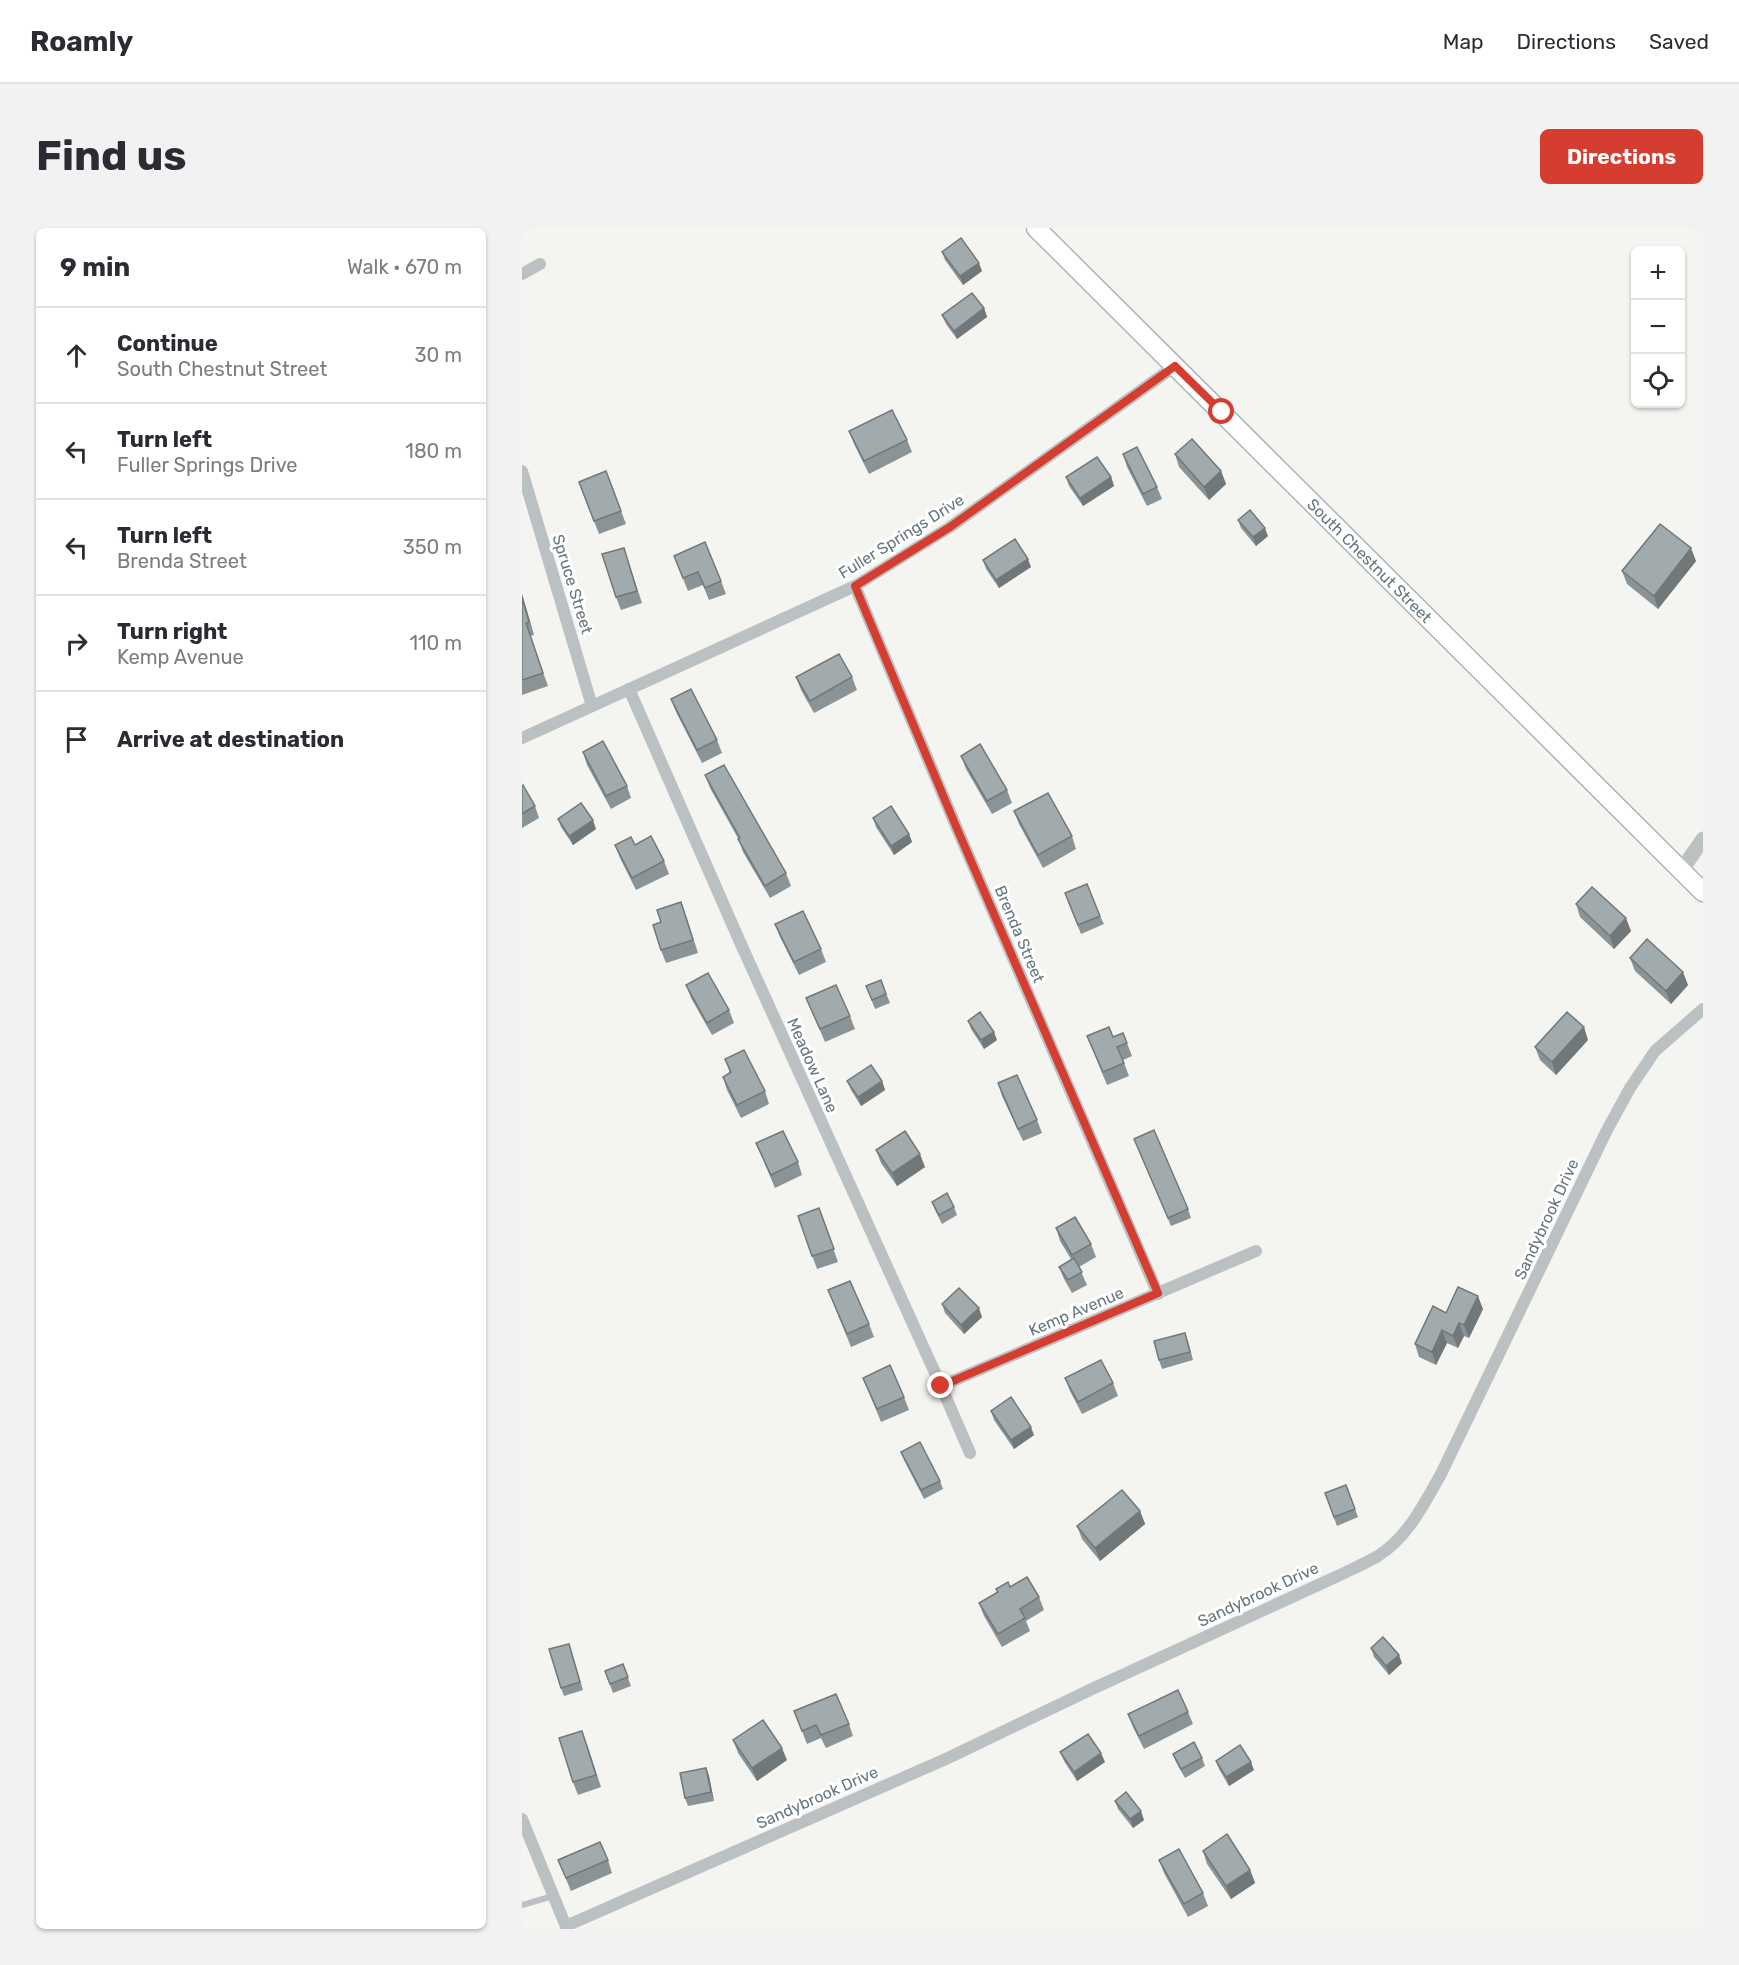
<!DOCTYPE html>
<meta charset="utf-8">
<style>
:root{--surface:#fff;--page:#f2f2f3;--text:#2b2b33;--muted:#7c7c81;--line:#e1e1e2;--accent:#d53d30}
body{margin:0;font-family:Rubik,sans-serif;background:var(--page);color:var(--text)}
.controls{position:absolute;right:18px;top:18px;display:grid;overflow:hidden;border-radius:9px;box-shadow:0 2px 4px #0004}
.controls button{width:54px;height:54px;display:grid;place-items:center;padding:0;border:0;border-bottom:2px solid var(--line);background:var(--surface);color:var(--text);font:30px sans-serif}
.stop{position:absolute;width:18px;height:18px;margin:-14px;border:4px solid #d53d30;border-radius:50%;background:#fff}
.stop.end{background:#d53d30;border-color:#fff;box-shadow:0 2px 6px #0008}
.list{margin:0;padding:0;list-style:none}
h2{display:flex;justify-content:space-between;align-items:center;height:78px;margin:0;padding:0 24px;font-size:26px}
h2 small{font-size:20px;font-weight:400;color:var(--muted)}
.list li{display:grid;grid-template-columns:39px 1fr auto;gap:18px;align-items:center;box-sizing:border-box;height:96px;padding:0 24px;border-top:2px solid var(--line)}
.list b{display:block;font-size:22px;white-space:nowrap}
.list p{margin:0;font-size:20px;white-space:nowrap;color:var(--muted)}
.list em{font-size:20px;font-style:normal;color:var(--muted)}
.icon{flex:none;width:33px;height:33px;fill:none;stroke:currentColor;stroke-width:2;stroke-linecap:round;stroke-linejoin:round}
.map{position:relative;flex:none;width:1181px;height:1701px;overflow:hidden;border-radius:9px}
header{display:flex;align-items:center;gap:36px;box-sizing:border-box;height:84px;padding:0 30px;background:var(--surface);border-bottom:2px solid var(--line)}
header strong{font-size:28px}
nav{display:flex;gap:33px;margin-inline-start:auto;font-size:21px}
.intro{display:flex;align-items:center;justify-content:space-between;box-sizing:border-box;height:144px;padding:0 36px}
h1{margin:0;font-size:42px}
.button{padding:15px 27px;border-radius:9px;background:var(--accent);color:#fff;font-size:21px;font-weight:700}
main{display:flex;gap:36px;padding:0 36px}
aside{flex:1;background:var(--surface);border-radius:9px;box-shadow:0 2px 4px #0004}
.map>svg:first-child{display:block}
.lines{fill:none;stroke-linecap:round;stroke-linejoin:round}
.secondary-casing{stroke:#adb4b7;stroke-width:21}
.service{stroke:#bbc0c2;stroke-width:6}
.minor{stroke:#bbc0c2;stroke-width:12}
.tertiary{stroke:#bbc0c2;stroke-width:15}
.secondary{stroke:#fff;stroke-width:18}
.wall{fill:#8a9396}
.shaded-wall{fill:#71787a}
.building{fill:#a1abae;stroke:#71787a;stroke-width:1.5}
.route{stroke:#d53d30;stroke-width:8}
.labels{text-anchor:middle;stroke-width:6;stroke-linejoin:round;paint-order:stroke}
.street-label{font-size:16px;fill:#65787f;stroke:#fff}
</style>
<header>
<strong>Roamly</strong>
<nav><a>Map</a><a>Directions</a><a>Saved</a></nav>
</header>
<div class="intro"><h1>Find us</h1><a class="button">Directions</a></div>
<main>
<aside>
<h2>9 min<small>Walk · 670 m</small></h2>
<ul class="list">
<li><svg class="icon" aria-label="ahead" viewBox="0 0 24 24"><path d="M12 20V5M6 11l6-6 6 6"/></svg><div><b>Continue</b><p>South Chestnut Street</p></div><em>30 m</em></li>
<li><svg class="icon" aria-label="left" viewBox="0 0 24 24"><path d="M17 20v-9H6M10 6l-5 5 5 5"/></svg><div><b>Turn left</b><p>Fuller Springs Drive</p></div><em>180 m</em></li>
<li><svg class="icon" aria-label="left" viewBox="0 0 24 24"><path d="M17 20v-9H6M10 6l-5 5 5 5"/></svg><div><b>Turn left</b><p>Brenda Street</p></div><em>350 m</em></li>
<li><svg class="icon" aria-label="right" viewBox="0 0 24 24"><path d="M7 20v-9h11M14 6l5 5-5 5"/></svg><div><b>Turn right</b><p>Kemp Avenue</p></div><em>110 m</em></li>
<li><svg class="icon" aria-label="arrive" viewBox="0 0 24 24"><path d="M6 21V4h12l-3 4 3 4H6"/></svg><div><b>Arrive at destination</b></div></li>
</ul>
</aside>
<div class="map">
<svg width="1181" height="1701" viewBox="0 0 1181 1701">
<rect width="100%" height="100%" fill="#f4f4f0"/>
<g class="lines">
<defs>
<g id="secondary">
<path id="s1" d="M514,0L1181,664"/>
</g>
</defs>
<use href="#secondary" class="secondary-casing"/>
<polyline class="service" points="0,1677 31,1668"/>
<g class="minor">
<polyline points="0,46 18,36"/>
<polyline points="0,243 70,478"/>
<polyline points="333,358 436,603 636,1066"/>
<polyline points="107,461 218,714 419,1158 448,1225"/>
<polyline points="0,510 333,358 428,299 653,138"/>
<polyline points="419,1158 734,1023"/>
<polyline points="0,1591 45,1701"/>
<path d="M44,1698L426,1530L570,1461L818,1347C830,1341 844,1335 856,1328C886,1309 902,1276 919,1246L1084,904L1108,860L1133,823L1181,781"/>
</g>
<polyline class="tertiary" points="1159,643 1181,611"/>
<use href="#secondary" class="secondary"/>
</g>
<g class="wall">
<polygon points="420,24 460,43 441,57 423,32"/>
<polygon points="462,80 465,89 435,111 424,96 420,87"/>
<polygon points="327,203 385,212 390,224 347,246 332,216"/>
<polygon points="601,226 635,259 640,271 625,278 605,239"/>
<polygon points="653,226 699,243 704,256 687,272 657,239"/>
<polygon points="544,249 589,249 592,258 561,278 547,258"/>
<polygon points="57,254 99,283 104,296 77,306"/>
<polygon points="716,292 746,308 734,318 719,300"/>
<polygon points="102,320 120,375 99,382 94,369"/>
<polygon points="152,328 199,353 204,366 187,372 181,357 166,363"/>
<polygon points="461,332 509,339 477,360 464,341"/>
<polygon points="1174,333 1136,381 1105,356 1100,343"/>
<polygon points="0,366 12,407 8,408 26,458 0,467"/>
<polygon points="274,449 330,449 335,462 292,485 279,462"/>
<polygon points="149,471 195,512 200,525 180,535 154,484"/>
<polygon points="61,524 105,558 109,570 89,581 65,537"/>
<polygon points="439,528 485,562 490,575 470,586 444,541"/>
<polygon points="183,547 264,645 269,658 248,670 221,624 217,612 188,560"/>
<polygon points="0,558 13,578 17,590 0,600"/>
<polygon points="492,583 550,608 554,621 521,640 497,596"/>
<polygon points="351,590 387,606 390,614 372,627 354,599"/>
<polygon points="36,591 74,601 51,617 39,599"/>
<polygon points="93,617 113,617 142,633 147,646 114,662 98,630"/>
<polygon points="546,674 578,688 582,696 559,706"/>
<polygon points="1054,676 1109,703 1092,721 1058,689"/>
<polygon points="164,687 176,725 144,735 139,722"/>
<polygon points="253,696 299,721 304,734 277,747 258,709"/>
<polygon points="1108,730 1166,757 1149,776 1113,743"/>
<polygon points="359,752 368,775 353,781 344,758"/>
<polygon points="164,757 207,782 212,795 190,807 169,770"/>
<polygon points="284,770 328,788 333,801 303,814"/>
<polygon points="446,793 475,812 462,821 449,801"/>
<polygon points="601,805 610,828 601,832 607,848 585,857 565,808 591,809"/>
<polygon points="1066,812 1034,847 1018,832 1013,819"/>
<polygon points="203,831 243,863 247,876 219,890 205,862 201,849 208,845"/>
<polygon points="325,853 360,853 363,862 339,878 329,862"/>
<polygon points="476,855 515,892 520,905 501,913 480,868"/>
<polygon points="612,911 666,981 669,990 649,998"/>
<polygon points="234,915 276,934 280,947 253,960"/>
<polygon points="354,922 403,939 375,958 359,935"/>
<polygon points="410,974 432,979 435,987 420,996 413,982"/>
<polygon points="297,980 316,1034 295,1041 276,988"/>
<polygon points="534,1000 569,1016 574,1029 557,1039 565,1057 550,1065 542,1051 537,1039 549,1031 538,1013"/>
<polygon points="306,1062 347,1096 352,1109 329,1119"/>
<polygon points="420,1076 460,1089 442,1106 423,1085"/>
<polygon points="961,1081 947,1110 942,1108 936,1120 925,1115 914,1137 897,1129 893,1116 924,1085"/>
<polygon points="666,1113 671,1132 640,1141 637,1132"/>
<polygon points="341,1150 382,1169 387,1182 359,1194"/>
<polygon points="543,1150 591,1155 596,1168 560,1186 548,1163"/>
<polygon points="469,1183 512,1207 492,1221 472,1192"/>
<polygon points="379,1224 418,1253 421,1261 402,1271 382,1232"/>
<polygon points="824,1257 836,1289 815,1298 803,1265"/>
<polygon points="618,1283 623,1296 578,1333 560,1311 555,1298"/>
<polygon points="488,1359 517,1369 522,1382 504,1393 508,1403 480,1419 462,1388 457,1375 475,1365 474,1361"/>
<polygon points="47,1416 61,1462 42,1468 39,1460"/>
<polygon points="849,1420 880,1435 867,1447 852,1429"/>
<polygon points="101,1436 109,1458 91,1465 83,1443"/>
<polygon points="272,1483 327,1496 331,1508 304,1520 299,1510 285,1516"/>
<polygon points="666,1484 671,1496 622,1521 611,1499 606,1486"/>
<polygon points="211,1512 265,1532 235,1553 216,1525"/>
<polygon points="65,1516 79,1559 56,1567 51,1554"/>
<polygon points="538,1524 583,1534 555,1553 542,1533"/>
<polygon points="651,1526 680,1530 683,1538 663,1550 654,1534"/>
<polygon points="694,1533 732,1542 707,1558 697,1541"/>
<polygon points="184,1540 187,1548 192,1573 166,1578 163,1570"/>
<polygon points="593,1573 622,1592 611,1600 596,1581"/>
<polygon points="681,1623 728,1642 733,1655 709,1671 685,1636"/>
<polygon points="36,1632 86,1632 90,1645 49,1663"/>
<polygon points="637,1632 681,1665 686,1678 666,1689 642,1645"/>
</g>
<g class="shaded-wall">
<polygon points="457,35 460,43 441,57 438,48"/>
<polygon points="462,80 465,89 435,111 432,103"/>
<polygon points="699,243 704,256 687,272 682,259"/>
<polygon points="589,249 592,258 561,278 558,270"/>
<polygon points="743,300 746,308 734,318 731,309"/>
<polygon points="1169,320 1174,333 1136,381 1132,368"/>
<polygon points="506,331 509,339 477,360 474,352"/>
<polygon points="0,366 12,407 0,370"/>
<polygon points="71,592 74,601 51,617 47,608"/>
<polygon points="387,606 390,614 372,627 369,618"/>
<polygon points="1104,690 1109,703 1092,721 1088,708"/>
<polygon points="1161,744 1166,757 1149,776 1144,763"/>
<polygon points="1062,799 1066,812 1034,847 1030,834"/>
<polygon points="472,804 475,812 462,821 459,812"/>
<polygon points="360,853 363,862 339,878 336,869"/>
<polygon points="398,926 403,939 375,958 370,945"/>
<polygon points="956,1068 961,1081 947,1110 942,1097"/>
<polygon points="457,1080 460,1089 442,1106 439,1097"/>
<polygon points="937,1095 942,1108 936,1120 931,1108"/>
<polygon points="920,1102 925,1115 914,1137 910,1124"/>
<polygon points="509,1199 512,1207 492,1221 489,1212"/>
<polygon points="618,1283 623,1296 578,1333 573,1320"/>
<polygon points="877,1427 880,1435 867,1447 864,1438"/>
<polygon points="260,1520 265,1532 235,1553 230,1540"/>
<polygon points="579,1525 583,1534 555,1553 552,1544"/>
<polygon points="729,1534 732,1542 707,1558 704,1549"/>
<polygon points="184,1540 187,1548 192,1573 189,1564"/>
<polygon points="619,1583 622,1592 611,1600 608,1591"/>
<polygon points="728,1642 733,1655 709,1671 704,1658"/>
</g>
<g class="building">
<polygon points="439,10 457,35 438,48 420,24"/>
<polygon points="450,65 462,80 432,103 420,87"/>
<polygon points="370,182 385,212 342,233 327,203"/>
<polygon points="670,211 699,243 682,259 653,226"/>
<polygon points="615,219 635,259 621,266 601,226"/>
<polygon points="575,229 589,249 558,270 544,249"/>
<polygon points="84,243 99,283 72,293 57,254"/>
<polygon points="728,282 743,300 731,309 716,292"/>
<polygon points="1138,296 1169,320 1132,368 1100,343"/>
<polygon points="493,311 506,331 474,352 461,332"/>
<polygon points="183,314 199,353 183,360 176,344 161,350 152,328"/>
<polygon points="102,320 115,363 94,369 80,326"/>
<polygon points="0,370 7,394 4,395 21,445 0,452"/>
<polygon points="317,426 330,449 288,473 274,449"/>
<polygon points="169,461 195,512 175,522 149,471"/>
<polygon points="81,513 105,558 84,568 61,524"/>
<polygon points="458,516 485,562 465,573 439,528"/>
<polygon points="202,537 264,645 243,658 216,611 218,610 183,547"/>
<polygon points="1,557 13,578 0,586 0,558"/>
<polygon points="526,565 550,608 516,627 492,583"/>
<polygon points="59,575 71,592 47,608 36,591"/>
<polygon points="369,578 387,606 369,618 351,590"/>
<polygon points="129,608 142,633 110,650 93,617 109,609 113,617"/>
<polygon points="565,656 578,688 556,697 543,665"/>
<polygon points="1070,659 1104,690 1088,708 1054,676"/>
<polygon points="159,674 171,712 139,722 131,697 139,694 135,682"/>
<polygon points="281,683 299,721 272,734 253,696"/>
<polygon points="1125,711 1161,744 1144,763 1108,730"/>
<polygon points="186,745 207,782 185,795 164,757"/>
<polygon points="359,752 364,766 350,772 344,758"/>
<polygon points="314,757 328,788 298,801 284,770"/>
<polygon points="458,784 472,804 459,812 446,793"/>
<polygon points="1045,784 1062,799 1030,834 1013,819"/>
<polygon points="587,799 591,809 601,805 605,815 595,819 602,835 581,844 565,808"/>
<polygon points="222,822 243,863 215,877 201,849 209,844 203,831"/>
<polygon points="349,837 360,853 336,869 325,853"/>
<polygon points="495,847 515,892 496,901 476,855"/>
<polygon points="632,902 666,981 646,990 612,911"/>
<polygon points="261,903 276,934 249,947 234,915"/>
<polygon points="383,903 398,926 370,945 354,922"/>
<polygon points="425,965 432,979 417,987 410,974"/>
<polygon points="297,980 312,1021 290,1028 276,988"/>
<polygon points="553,989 569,1016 550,1027 534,1000"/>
<polygon points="552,1030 560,1044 546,1052 537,1039"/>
<polygon points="328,1053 347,1096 325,1106 306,1062"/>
<polygon points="936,1059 956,1068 942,1097 937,1095 931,1108 920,1102 910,1124 893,1116 911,1078 924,1085"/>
<polygon points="437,1060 457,1080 439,1097 420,1076"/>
<polygon points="663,1105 668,1124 637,1132 632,1113"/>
<polygon points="579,1132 591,1155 556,1174 543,1150"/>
<polygon points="368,1137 382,1169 355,1181 341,1150"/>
<polygon points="489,1169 509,1199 489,1212 469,1183"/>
<polygon points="398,1214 418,1253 399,1262 379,1224"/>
<polygon points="824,1257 833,1281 812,1289 803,1265"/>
<polygon points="600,1262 618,1283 573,1320 555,1298"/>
<polygon points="505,1349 517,1369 498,1381 503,1390 476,1406 457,1375 476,1364 474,1361 486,1354 488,1359"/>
<polygon points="861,1409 877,1427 864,1438 849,1420"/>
<polygon points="47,1416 58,1454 39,1460 27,1421"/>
<polygon points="101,1436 106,1449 88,1456 83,1443"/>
<polygon points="656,1462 666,1484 617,1508 606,1486"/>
<polygon points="314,1466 327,1496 299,1507 294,1497 280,1503 272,1483"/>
<polygon points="241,1492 260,1520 230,1540 211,1512"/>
<polygon points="60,1503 74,1547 51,1554 37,1510"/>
<polygon points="566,1506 579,1525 552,1544 538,1524"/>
<polygon points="672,1514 680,1530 659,1541 651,1526"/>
<polygon points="718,1517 729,1534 704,1549 694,1533"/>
<polygon points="184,1540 189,1564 163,1570 158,1545"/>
<polygon points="604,1564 619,1583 608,1591 593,1573"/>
<polygon points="705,1606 728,1642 704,1658 681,1623"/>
<polygon points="78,1614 86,1632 44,1650 36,1632"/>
<polygon points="657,1621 681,1665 662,1676 637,1632"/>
</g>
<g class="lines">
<polyline class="route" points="419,1158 636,1065 436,603 333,358 428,299 653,138 700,184"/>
</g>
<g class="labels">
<g class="street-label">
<text transform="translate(379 308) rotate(-32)" y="6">Fuller Springs Drive</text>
<text dy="6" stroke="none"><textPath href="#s1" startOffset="471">South Chestnut Street</textPath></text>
<text transform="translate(51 356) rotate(73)" y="6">Spruce Street</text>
<text transform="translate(498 706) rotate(67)" y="6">Brenda Street</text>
<text transform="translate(291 837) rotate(66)" y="6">Meadow Lane</text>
<text transform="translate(1024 991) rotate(-65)" y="6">Sandybrook Drive</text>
<text transform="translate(554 1083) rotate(-23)" y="6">Kemp Avenue</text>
<text transform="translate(736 1366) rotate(-25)" y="6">Sandybrook Drive</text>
<text transform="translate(295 1569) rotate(-24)" y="6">Sandybrook Drive</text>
</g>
</g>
</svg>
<div class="controls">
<button>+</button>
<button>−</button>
<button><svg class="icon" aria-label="locate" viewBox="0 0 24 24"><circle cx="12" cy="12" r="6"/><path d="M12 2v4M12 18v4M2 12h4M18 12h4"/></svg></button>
</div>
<div class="stop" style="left:700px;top:184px"></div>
<div class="stop end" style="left:419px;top:1158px"></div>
</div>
</main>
